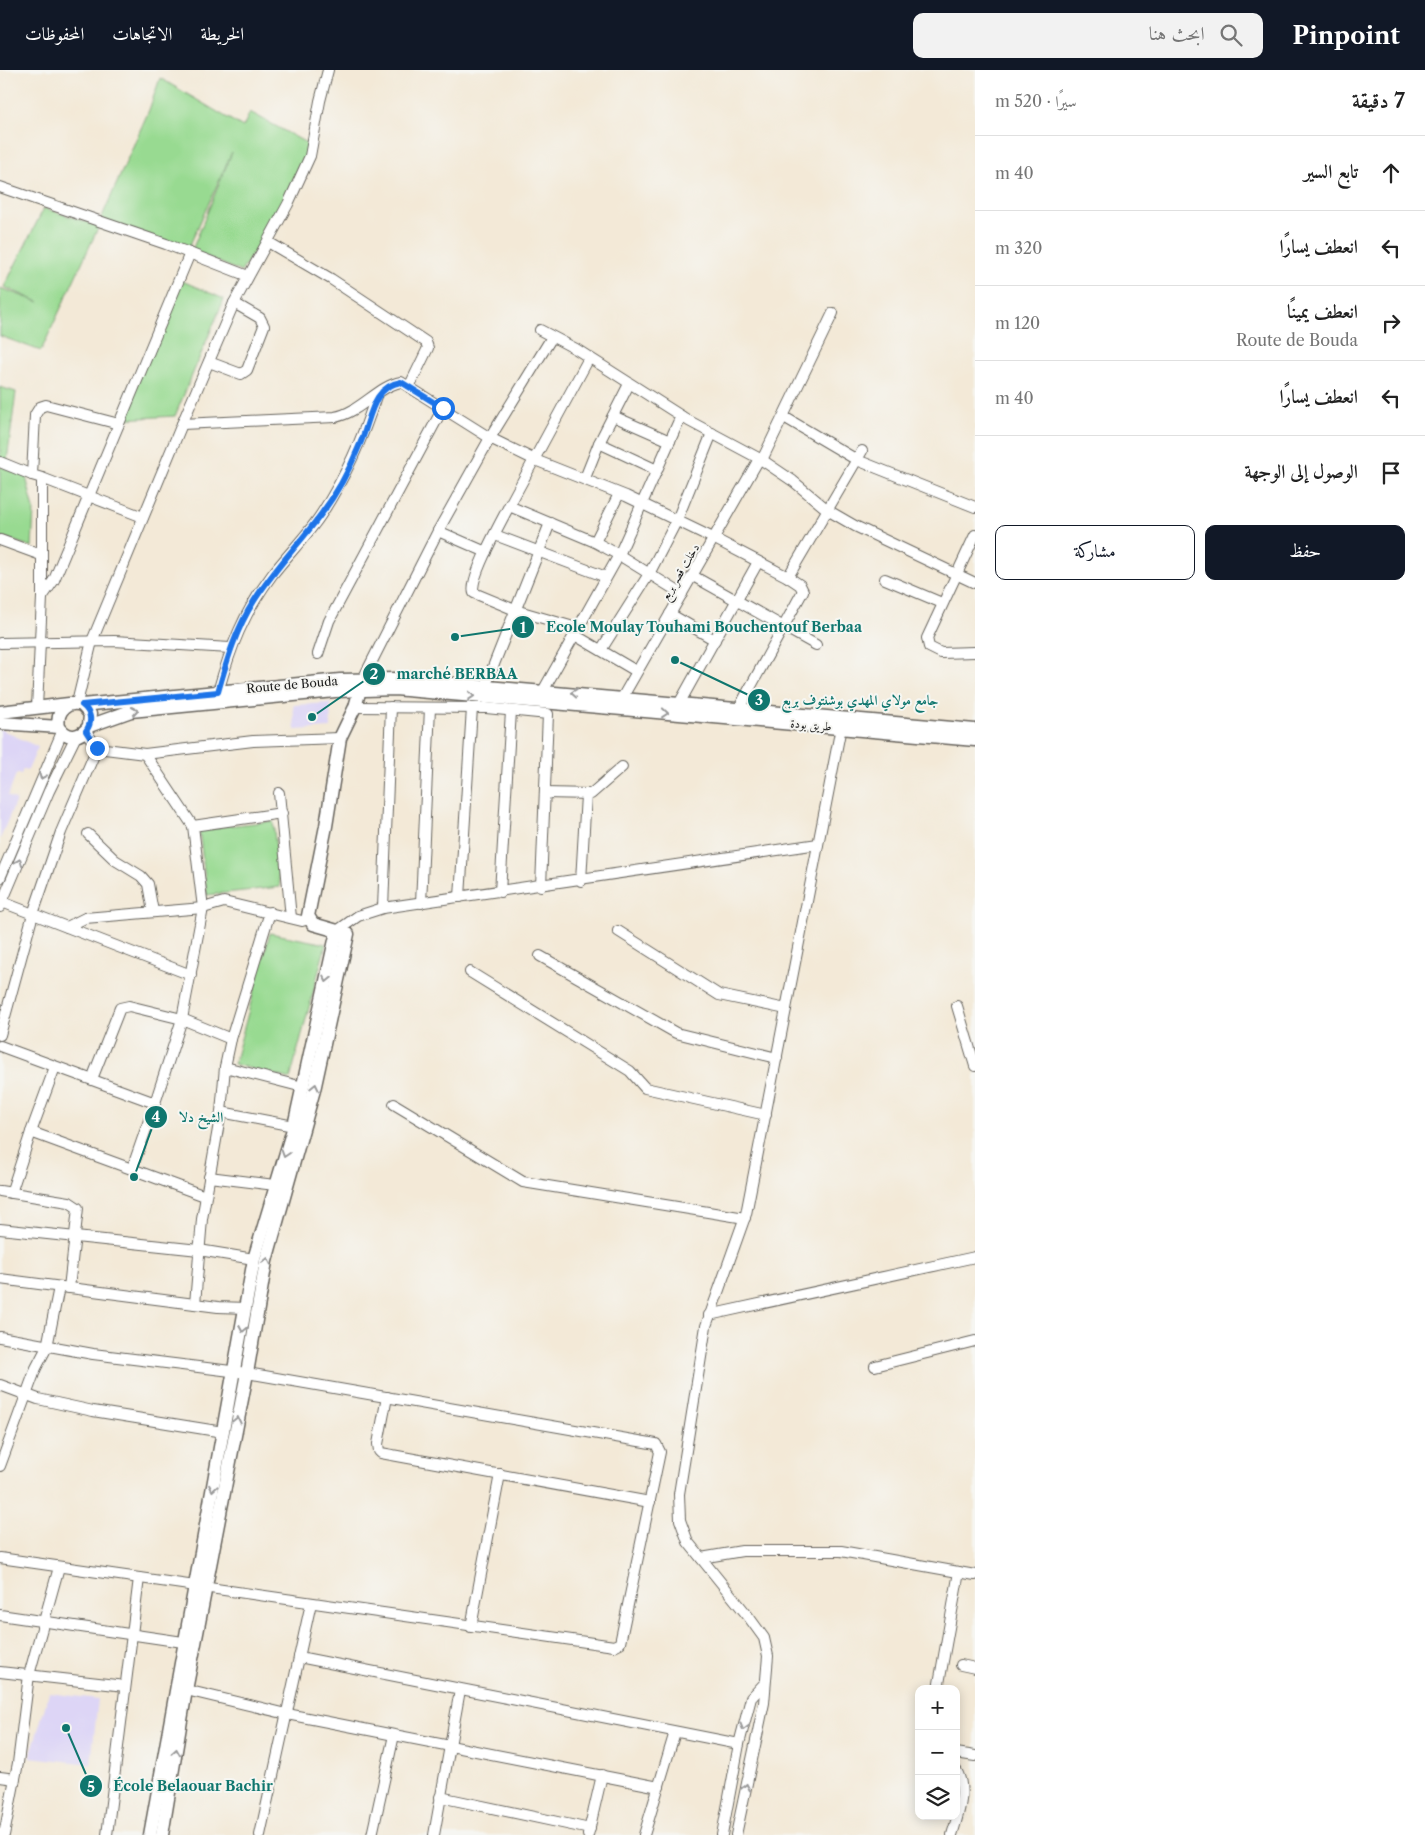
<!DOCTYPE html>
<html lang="ar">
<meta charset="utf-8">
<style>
:root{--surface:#fff;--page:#f2f2f2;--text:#222;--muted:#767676;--line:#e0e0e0;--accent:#111827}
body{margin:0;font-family:"Libre Caslon Text",Amiri,serif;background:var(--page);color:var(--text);direction:rtl}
.controls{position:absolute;right:15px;bottom:15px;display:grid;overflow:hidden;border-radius:10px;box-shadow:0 2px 12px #0003}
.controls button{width:45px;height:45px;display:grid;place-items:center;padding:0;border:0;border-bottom:1px solid var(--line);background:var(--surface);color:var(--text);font:25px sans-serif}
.stop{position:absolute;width:15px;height:15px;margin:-11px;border:4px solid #1a73e8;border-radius:50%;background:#fff}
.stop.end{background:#1a73e8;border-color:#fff;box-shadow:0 1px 5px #0008}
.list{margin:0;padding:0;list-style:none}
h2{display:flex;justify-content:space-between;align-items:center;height:65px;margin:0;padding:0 20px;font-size:21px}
h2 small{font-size:16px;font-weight:400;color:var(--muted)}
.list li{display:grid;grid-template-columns:32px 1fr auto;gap:15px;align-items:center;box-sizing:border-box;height:75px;padding:0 20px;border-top:1px solid var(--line)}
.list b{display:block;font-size:19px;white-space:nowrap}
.list p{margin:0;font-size:16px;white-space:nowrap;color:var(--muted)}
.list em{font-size:16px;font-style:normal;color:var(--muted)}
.actions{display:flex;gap:10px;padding:15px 20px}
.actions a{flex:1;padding:11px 0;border:1px solid var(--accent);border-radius:10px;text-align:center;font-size:18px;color:var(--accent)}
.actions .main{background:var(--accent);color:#fff}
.icon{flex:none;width:28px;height:28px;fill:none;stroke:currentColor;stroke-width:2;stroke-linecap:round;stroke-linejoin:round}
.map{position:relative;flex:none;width:975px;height:1765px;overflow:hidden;direction:ltr}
header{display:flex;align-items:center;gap:30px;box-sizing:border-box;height:70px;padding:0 25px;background:var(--accent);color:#fff}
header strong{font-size:24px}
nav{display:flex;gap:28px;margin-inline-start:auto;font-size:18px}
.search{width:350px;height:45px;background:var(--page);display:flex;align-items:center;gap:12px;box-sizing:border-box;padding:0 18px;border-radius:10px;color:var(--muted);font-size:19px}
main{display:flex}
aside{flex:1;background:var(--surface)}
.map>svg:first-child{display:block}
.built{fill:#ddd5f6}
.green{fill:#98da91;stroke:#5a7b56}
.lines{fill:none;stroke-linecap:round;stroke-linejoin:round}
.minor-casing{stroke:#67645d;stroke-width:12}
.major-casing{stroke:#67645d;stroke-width:15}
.minor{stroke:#fff;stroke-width:10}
.major{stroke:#fff;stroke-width:12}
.oneway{stroke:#999}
.route{stroke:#1a73e8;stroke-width:6}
.labels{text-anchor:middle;stroke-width:4;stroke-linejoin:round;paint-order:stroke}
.street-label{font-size:12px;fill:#1c1c1c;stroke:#f6f6f2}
.leader{fill:none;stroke:#0f766e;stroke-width:2}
.callout-dot{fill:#0f766e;stroke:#f6f6f2;stroke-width:2}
.mark-label{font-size:15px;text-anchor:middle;font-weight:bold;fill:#fff}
.callout-label{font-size:14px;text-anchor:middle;font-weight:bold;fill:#0f766e;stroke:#f6f6f2;stroke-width:4;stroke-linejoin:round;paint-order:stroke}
</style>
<header>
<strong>Pinpoint</strong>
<div class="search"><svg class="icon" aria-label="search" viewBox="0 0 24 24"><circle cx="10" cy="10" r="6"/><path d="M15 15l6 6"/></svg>ابحث هنا</div>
<nav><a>الخريطة</a><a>الاتجاهات</a><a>المحفوظات</a></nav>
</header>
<main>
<aside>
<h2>7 دقيقة<small>سيرًا · 520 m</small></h2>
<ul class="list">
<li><svg class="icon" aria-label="ahead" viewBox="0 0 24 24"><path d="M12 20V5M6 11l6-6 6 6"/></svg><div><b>تابع السير</b></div><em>40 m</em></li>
<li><svg class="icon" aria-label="left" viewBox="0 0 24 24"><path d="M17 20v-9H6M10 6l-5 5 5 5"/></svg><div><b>انعطف يسارًا</b></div><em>320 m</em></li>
<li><svg class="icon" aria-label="right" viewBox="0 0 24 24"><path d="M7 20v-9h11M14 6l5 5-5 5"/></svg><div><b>انعطف يمينًا</b><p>Route de Bouda</p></div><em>120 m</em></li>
<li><svg class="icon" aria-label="left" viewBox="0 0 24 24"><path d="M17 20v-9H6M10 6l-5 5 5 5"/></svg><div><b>انعطف يسارًا</b></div><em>40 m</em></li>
<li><svg class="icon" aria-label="arrive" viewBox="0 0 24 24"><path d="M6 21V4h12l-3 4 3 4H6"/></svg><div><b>الوصول إلى الوجهة</b></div></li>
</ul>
<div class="actions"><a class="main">حفظ</a><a>مشاركة</a></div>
</aside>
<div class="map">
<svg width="975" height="1765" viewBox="0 0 975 1765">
<rect width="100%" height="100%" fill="#f6f6f2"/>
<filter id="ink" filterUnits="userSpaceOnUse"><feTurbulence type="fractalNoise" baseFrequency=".02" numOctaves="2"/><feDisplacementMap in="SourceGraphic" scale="10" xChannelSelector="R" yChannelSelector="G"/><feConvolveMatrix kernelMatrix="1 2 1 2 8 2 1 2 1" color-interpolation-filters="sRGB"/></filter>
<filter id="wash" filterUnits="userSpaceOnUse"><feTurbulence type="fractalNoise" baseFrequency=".0096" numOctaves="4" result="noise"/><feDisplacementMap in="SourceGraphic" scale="20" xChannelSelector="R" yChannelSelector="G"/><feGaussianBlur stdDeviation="1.12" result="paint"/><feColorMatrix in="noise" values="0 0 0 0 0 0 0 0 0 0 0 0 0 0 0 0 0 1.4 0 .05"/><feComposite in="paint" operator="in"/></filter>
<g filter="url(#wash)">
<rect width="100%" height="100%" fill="#f3e9d7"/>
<g class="built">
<polygon points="330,633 331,658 295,660 293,635"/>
<polygon points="0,659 38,677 28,700 23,699 21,704 16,704 8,726 16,730 0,769"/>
<polygon points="49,1623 98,1629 91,1694 30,1687"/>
</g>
<g class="green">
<polygon points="160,8 243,57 250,42 310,75 283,136 241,202 192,180 232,82 188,179 101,149 149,40"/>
<polygon points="44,138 99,156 41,281 0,266 0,218 39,232 4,217"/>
<polygon points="180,210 224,229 175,346 122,349"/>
<polygon points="0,317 16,322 7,391 0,388"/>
<polygon points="0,396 26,407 34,439 32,477 0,466"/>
<polygon points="273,751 280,817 207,825 199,759"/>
<polygon points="270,863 326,874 290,1009 234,994"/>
</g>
</g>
<g filter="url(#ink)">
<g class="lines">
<defs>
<g id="minor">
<polyline points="0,117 166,174 248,206"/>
<polyline points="268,172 331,209 426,272 428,278 410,315"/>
<polyline points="540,260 576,279 689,351 762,390 793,411 829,441 855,456 975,513"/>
<polyline points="589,288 509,436 595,472 619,485 682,524"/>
<polyline points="209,292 241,304 247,300 264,256 260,248 234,233"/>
<polyline points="613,346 670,371"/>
<polyline points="784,347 857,390 975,437"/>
<path d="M182,354L335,347C361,342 378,316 401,312L490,368L535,390L626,426L715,469L788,507L800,515L803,521L739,638"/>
<polyline points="599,373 657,400"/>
<polyline points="762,390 833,243"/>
<polyline points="0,392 32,405"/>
<polyline points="42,408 143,447"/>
<polyline points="585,408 599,373 629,314"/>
<path d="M509,436C502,450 468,510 474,523L515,540L577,558"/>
<polyline points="438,461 486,482"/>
<polyline points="495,465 606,507"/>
<polyline points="975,465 927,568 929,577 941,583 975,582"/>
<polyline points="0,470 41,485"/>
<polyline points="595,472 619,424"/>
<polyline points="693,506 816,575"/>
<polyline points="788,507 862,381"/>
<polyline points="885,509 942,533"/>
<polyline points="42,527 54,510 190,183"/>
<polyline points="670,544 715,570"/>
<polyline points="573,564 636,601"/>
<polyline points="0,573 114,571 230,578"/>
<polyline points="601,580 649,504 677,450 712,363"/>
<polyline points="318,584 329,551 443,338"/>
<polyline points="363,609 438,461 490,368 552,267"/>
<polyline points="485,617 550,453"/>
<polyline points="543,621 619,485 681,346"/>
<path d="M218,622C231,576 243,544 272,505C288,484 308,465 322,443C346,406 363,368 376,326"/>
<polyline points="622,628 759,389"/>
<polyline points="680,632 758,492"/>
<polyline points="77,633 92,571 182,354 234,233 288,134 310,86 320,31 328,0"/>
<polyline points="355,637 486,638 548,644 541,816"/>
<polyline points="37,638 42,527 42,408 32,405 35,345 40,337 46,335 119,354"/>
<polyline points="86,661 97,678 145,684 193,756"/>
<polyline points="145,684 253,671 340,668"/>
<polyline points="279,723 291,848"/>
<polyline points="545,723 591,724 622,697"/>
<polyline points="88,764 115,790 141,806 148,814 153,842"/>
<polyline points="0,808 62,662"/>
<polyline points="581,811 586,725"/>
<polyline points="500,822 511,641"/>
<polyline points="460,827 472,638"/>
<polyline points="2,832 191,905"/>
<polyline points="421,833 430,638"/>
<polyline points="0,837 49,721 76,666"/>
<polyline points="383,838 391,637"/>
<polyline points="67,857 85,848 203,838 224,832 302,851 309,849"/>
<polyline points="337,861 358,846 383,838 818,774"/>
<polyline points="618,861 719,925 786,939"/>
<polyline points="540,886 676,963 777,988"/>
<polyline points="470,902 630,1001 645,1018 766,1045"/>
<polyline points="957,936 975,996"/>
<polyline points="0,965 33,844 61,762 97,678"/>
<polyline points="0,976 155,1033 182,949 231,969"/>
<polyline points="225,997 303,1017"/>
<polyline points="92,1009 120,938 129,936 182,949 203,838 193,756 282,743"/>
<polyline points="394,1034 523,1112 745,1148"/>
<polyline points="221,1042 294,1056"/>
<polyline points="31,1062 55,997"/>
<polyline points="132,1099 155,1033"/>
<polyline points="209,1107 275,1115"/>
<polyline points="0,1121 69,1132 78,1138 69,1218"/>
<polyline points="11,1123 31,1062 205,1126"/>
<polyline points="0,1159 199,1180 254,1189"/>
<polyline points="0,1209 218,1237 246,1238"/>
<polyline points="195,1234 202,1149 221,1042 225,997 231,969 270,842"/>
<polyline points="709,1245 975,1187"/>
<polyline points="0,1267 93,1284 247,1303 656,1374 660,1382 620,1573 614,1576 0,1488"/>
<polyline points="875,1296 975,1271"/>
<polyline points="0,1315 38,1329 93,1341 223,1362"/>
<polyline points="387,1327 378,1374 379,1381 381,1383 650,1432"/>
<polyline points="0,1396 36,1298 47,1277 59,1217"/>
<polyline points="701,1488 742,1481 841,1481 975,1505"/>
<polyline points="0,1545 183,1572"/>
<polyline points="471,1557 500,1404"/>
<polyline points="299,1587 739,1674"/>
<polyline points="961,1595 975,1598"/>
<polyline points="0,1602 125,1616"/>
<polyline points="938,1619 959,1502"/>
<polyline points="186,1620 287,1644 659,1717"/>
<polyline points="956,1683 975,1686"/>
<polyline points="0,1707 15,1709"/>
<polyline points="440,1727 590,1759"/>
<polyline points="4,1765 18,1693 29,1605 59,1497"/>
<polyline points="107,1765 139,1508"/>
<polyline points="260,1765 311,1533"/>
<polyline points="372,1765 394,1665"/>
<polyline points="434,1765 460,1620"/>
<polyline points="588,1765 602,1705"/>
<polyline points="644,1765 675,1662"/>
<polyline points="722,1765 739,1674 751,1628 764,1614"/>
<polyline points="736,1765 764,1633 768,1586 764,1568 748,1546 688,1472 680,1450 679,1424 706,1256 746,1144 841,657"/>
<path d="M952,1765C958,1744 968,1720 956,1700"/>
</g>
<g id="major">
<polyline points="82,635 340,610 396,609 975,660"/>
<polyline points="0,642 69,634"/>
<path d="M0,653L59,657C67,670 81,668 89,656L90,644L82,635C66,630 56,642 59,657"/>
<polyline points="89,656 131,641 335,621 395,619 975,670"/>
<polyline points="150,1765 254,1189 294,1056 337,861"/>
<polyline points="162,1765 186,1620 247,1303 266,1191 314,1020 348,864 313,854 308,846 326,756 340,668 355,637 363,609"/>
</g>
</defs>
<use href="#minor" class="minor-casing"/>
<use href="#major" class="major-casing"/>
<use href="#minor" class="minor"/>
<use href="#major" class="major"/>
</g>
<defs><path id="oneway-chevron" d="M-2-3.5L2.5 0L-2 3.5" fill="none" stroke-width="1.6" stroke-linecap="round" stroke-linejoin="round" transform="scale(1.25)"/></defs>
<g class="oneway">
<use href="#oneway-chevron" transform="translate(574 623) rotate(-175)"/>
<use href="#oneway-chevron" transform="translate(471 626) rotate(5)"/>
<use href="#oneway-chevron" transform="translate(135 641) rotate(-9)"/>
<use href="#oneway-chevron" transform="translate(665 643) rotate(5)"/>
<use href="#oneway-chevron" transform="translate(42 706) rotate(113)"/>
<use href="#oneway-chevron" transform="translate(19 792) rotate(-67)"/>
<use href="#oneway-chevron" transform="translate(327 909) rotate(102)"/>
<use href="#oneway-chevron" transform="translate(315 1017) rotate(-77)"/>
<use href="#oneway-chevron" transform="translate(285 1084) rotate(108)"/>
<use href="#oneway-chevron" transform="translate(267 1191) rotate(-77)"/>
<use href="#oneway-chevron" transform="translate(243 1259) rotate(101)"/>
<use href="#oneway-chevron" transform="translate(237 1350) rotate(-77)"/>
<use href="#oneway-chevron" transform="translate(213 1418) rotate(100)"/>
<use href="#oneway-chevron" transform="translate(744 1657) rotate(105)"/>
<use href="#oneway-chevron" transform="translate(176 1682) rotate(-81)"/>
<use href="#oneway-chevron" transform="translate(746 1717) rotate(-79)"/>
</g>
</g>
<g class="lines" filter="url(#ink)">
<path class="route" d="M97,678L86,661C93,651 91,642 82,635L218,622C227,590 236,559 254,531C273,501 298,475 319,447C336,425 350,399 360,374C371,350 371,317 401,312L443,338"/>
</g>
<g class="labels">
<g class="street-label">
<text transform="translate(680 502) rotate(-59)" y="4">دخلت قصر بربع</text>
<text transform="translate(292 615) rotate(-5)" y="4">Route de Bouda</text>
<text transform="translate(811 655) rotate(5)" y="4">طريق بودة</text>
</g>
</g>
<path class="leader" d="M455 567L523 557M312 647L374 604M675 590L759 630M134 1107L156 1047M66 1658L91 1716"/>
<g class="callout-dot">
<circle cx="455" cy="567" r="5"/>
<circle cx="312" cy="647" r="5"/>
<circle cx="675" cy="590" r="5"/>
<circle cx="134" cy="1107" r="5"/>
<circle cx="66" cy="1658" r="5"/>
<circle cx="523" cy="557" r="12"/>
<circle cx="374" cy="604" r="12"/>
<circle cx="759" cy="630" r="12"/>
<circle cx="156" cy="1047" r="12"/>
<circle cx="91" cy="1716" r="12"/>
</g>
<g class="mark-label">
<text x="523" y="563">1</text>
<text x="374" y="609">2</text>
<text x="759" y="635">3</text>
<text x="156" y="1052">4</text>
<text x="91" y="1722">5</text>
</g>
<g class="callout-label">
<text x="704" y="562">Ecole Moulay Touhami Bouchentouf Berbaa</text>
<text x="457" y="609">marché BERBAA</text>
<text x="860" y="635">جامع مولاي المهدي بوشنتوف بربع</text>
<text x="201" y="1052">الشيخ دلا</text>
<text x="193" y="1721">École Belaouar Bachir</text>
</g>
</svg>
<div class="controls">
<button>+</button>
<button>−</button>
<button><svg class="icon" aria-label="layers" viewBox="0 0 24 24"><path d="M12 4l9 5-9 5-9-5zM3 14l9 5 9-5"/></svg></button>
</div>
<div class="stop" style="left:443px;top:338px"></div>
<div class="stop end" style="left:97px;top:678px"></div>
</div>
</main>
